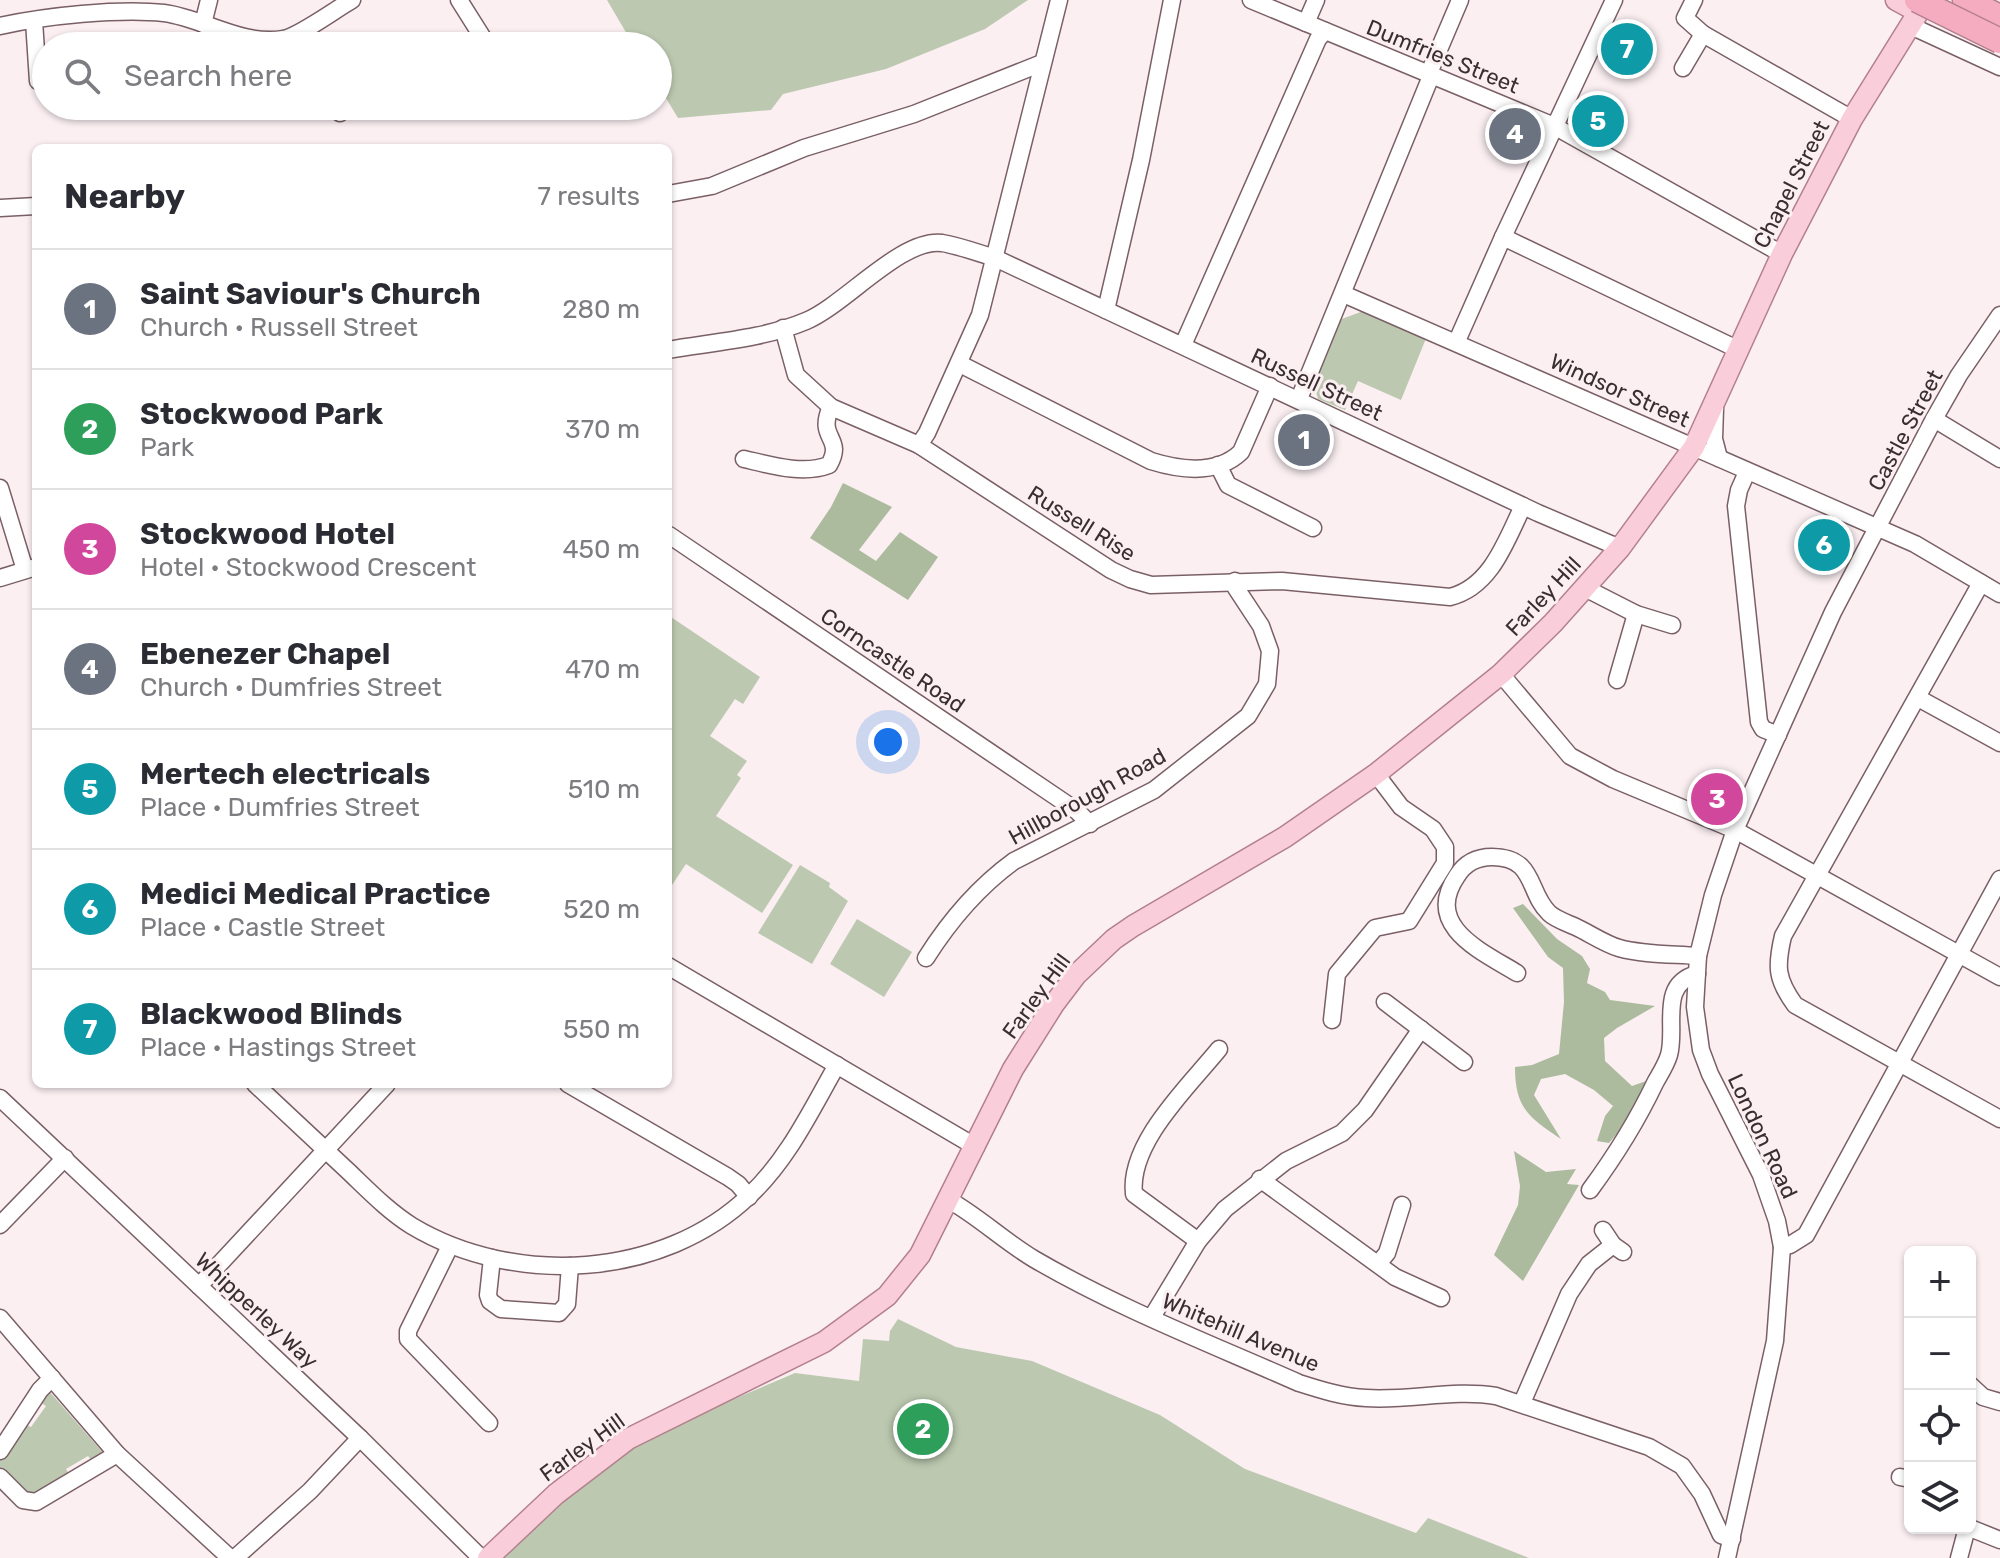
<!DOCTYPE html>
<meta charset="utf-8">
<style>
:root{--surface:#fff;--page:#f7f7f7;--text:#2b2b33;--muted:#7c7c81;--line:#e1e1e2;--accent:#527128}
body{margin:0;font-family:Rubik,sans-serif;background:var(--page);color:var(--text)}
.controls{position:absolute;right:24px;bottom:24px;display:grid;overflow:hidden;border-radius:12px;box-shadow:0 2px 6px #0004}
.controls button{width:72px;height:72px;display:grid;place-items:center;padding:0;border:0;border-bottom:2px solid var(--line);background:var(--surface);color:var(--text);font:40px sans-serif}
.you{position:absolute;left:888px;top:742px;width:28px;height:28px;margin:-20px;border:6px solid #fff;border-radius:50%;background:#1a73e8;box-shadow:0 0 0 12px #1a73e833}
.badge{display:grid;place-items:center;width:52px;height:52px;border-radius:50%;background:var(--accent);color:#fff;font-size:26px;font-weight:700}
.pin{position:absolute;translate:-50% -50%;border:4px solid #fff;box-shadow:0 2px 8px #0006}
.list{margin:0;padding:0;list-style:none}
h2{display:flex;justify-content:space-between;align-items:center;height:104px;margin:0;padding:0 32px;font-size:34px}
h2 small{font-size:26px;font-weight:400;color:var(--muted)}
.list li{display:grid;grid-template-columns:52px 1fr auto;gap:24px;align-items:center;box-sizing:border-box;height:120px;padding:0 32px;border-top:2px solid var(--line)}
.list b{display:block;font-size:30px;white-space:nowrap}
.list p{margin:0;font-size:26px;white-space:nowrap;color:var(--muted)}
.list em{font-size:26px;font-style:normal;color:var(--muted)}
.icon{flex:none;width:44px;height:44px;fill:none;stroke:currentColor;stroke-width:2;stroke-linecap:round;stroke-linejoin:round}
.map{position:relative;flex:none;width:2000px;height:1558px;overflow:hidden}
.search{position:absolute;background:var(--surface);box-shadow:0 2px 6px #0004;left:32px;top:32px;width:640px;height:88px;display:flex;align-items:center;gap:20px;box-sizing:border-box;padding:0 28px;border-radius:44px;color:var(--muted);font-size:30px}
.panel{position:absolute;background:var(--surface);box-shadow:0 2px 6px #0004;left:32px;top:144px;width:640px;height:944px;border-radius:12px}
.map>svg:first-child{display:block}
.green{fill:#bcc9b0}
.forest{fill:#acbb9e}
.lines{fill:none;stroke-linecap:round;stroke-linejoin:round}
.minor-casing{stroke:#7a6066;stroke-width:19}
.major-casing{stroke:#b3808e;stroke-width:23}
.highway-casing{stroke:#b3808e;stroke-width:27}
.minor{stroke:#fff;stroke-width:16}
.major{stroke:#f9cdd9;stroke-width:20}
.highway{stroke:#f5acc0;stroke-width:24}
.highway-bridge-casing{stroke:#b3808e;stroke-width:27;stroke-linecap:butt}
.highway-bridge{stroke:#f5acc0;stroke-width:24}
.labels{text-anchor:middle;stroke-width:6;stroke-linejoin:round;paint-order:stroke}
.street-label{font-size:22px;fill:#392e31;stroke:#fbeff2}
</style>
<div class="map">
<svg width="2000" height="1558" viewBox="0 0 2000 1558">
<rect width="100%" height="100%" fill="#fbeff2"/>
<g class="green">
<polygon points="607,0 1028,0 985,29 886,69 783,94 771,110 678,118 658,85 658,46 634,46"/>
<polygon points="1366,310 1427,336 1401,400 1358,381 1345,410 1318,399 1314,384 1339,320"/>
<polygon points="668,615 760,677 743,704 735,699 710,736 747,761 737,775 741,778 716,816 793,865 762,913 686,864 672,885 668,882"/>
<polygon points="800,865 830,883 829,887 848,901 812,964 758,933"/>
<polygon points="857,919 912,952 884,997 830,964"/>
<polygon points="898,1319 956,1347 1032,1361 1160,1415 1245,1469 1416,1533 1428,1518 1529,1558 493,1558 631,1443 795,1373 859,1381 863,1339 889,1341 890,1331"/>
<polygon points="49,1391 105,1455 92,1461 88,1456 66,1469 71,1478 31,1499 0,1472 0,1458 23,1423 31,1427 46,1406 38,1401"/>
</g>
<g class="forest">
<polygon points="843,483 892,507 859,550 876,561 900,532 938,557 908,600 810,538 831,507"/>
<path d="M1523,904L1557,939L1582,956L1590,969L1587,983L1605,992L1610,1000L1655,1006L1617,1028L1604,1038L1605,1061L1632,1086L1649,1080L1630,1118L1609,1143L1597,1141L1605,1116L1613,1106L1594,1090L1565,1074L1541,1079L1534,1095L1561,1139C1529,1118 1515,1108 1515,1067L1532,1065L1559,1054L1564,1002L1563,968L1548,957L1513,908Z"/>
<polygon points="1514,1151 1546,1172 1576,1169 1567,1184 1579,1185 1523,1281 1494,1255 1518,1205 1520,1186"/>
</g>
<g class="lines">
<defs>
<g id="minor">
<polyline points="459,0 488,46"/>
<polyline points="1251,0 1554,126 1782,254"/>
<polyline points="34,21 38,81"/>
<polyline points="1306,23 1316,0"/>
<polyline points="203,24 209,0"/>
<path d="M0,26C44,16 120,8 164,13C203,18 242,46 283,39C298,37 336,9 352,0"/>
<polyline points="1911,26 2000,67"/>
<polyline points="1703,34 1852,119"/>
<polyline points="488,44 549,46"/>
<polyline points="1683,68 1703,34 1685,18 1694,0"/>
<polyline points="336,106 340,113"/>
<polyline points="470,110 471,106"/>
<polyline points="668,194 712,186 804,148 914,114 1042,63"/>
<polyline points="0,208 36,206"/>
<polyline points="1503,237 1737,349"/>
<polyline points="1342,296 1348,296 1915,544 2000,594"/>
<polyline points="1106,310 1141,160 1172,0"/>
<path d="M783,328L796,375L831,407L919,445L1111,570L1130,579L1151,585L1282,581L1450,597C1491,587 1506,541 1523,506"/>
<polyline points="1457,341 1503,237 1614,0"/>
<polyline points="1183,345 1318,39 1325,31"/>
<path d="M668,350C714,342 763,339 806,321C846,304 901,238 942,243C960,246 978,253 995,258L1538,513L1620,548"/>
<path d="M960,364L1151,461C1180,470 1217,475 1241,452L1270,386"/>
<polyline points="1299,399 1429,81 1429,73 1460,0"/>
<polyline points="1715,408 1714,439 1719,458"/>
<polyline points="1934,419 2000,459"/>
<polyline points="919,445 927,433 980,315 1059,0"/>
<path d="M744,459C770,465 803,475 829,465C845,437 816,439 831,407"/>
<polyline points="1218,465 1228,485 1313,528"/>
<polyline points="1747,472 1739,490 1736,506 1759,722 1763,729 1778,735"/>
<polyline points="0,488 25,570"/>
<polyline points="669,535 1077,811 1090,824"/>
<polyline points="0,578 36,567"/>
<path d="M1981,583L1783,936C1776,966 1776,979 1795,1005L2000,1119"/>
<polyline points="1585,588 1636,614 1672,625"/>
<polyline points="1501,674 1570,756 1613,779 1735,830 2000,977"/>
<polyline points="1617,680 1636,614"/>
<polyline points="1918,698 2000,743"/>
<path d="M926,958C950,920 977,888 1014,861L1154,790L1248,716L1267,684L1270,651L1261,626L1236,588L1235,581"/>
<polyline points="668,966 976,1147"/>
<path d="M1517,973C1481,951 1423,926 1457,876C1465,863 1477,857 1492,857C1536,857 1527,892 1549,913C1555,919 1567,923 1576,927C1589,933 1605,944 1619,948C1644,955 1673,954 1698,956"/>
<polyline points="1385,1002 1464,1062"/>
<polyline points="1332,1020 1337,974 1375,928 1409,921 1445,863 1445,847 1433,829 1401,807 1376,774"/>
<path d="M255,1084C286,1113 317,1142 348,1171C368,1190 388,1211 412,1226C514,1287 663,1279 750,1195C789,1158 811,1110 837,1065"/>
<polyline points="568,1084 728,1177 738,1184 749,1197"/>
<polyline points="0,1098 360,1438 481,1558"/>
<polyline points="1260,1179 1395,1277 1441,1298"/>
<path d="M1590,1190C1615,1156 1637,1121 1655,1083C1660,1074 1666,1065 1669,1055C1677,1027 1658,984 1697,974"/>
<path d="M949,1200C979,1217 1004,1241 1034,1259C1118,1308 1211,1344 1299,1383C1321,1390 1343,1397 1366,1398C1410,1401 1453,1389 1496,1396L1649,1447L1682,1466L1702,1494L1721,1535L1732,1539"/>
<polyline points="0,1225 65,1158"/>
<polyline points="1603,1230 1613,1245"/>
<path d="M1198,1241L1134,1194C1128,1143 1189,1086 1219,1049"/>
<polyline points="450,1246 408,1331 408,1339 489,1423"/>
<polyline points="1782,1247 1790,1245 1806,1235 2000,879"/>
<polyline points="492,1258 488,1295 490,1301 501,1309 559,1313 567,1304 570,1266"/>
<polyline points="1378,1264 1387,1253 1402,1205"/>
<polyline points="199,1286 387,1084"/>
<polyline points="1152,1317 1198,1241 1225,1209 1286,1161 1342,1133 1365,1110 1421,1029"/>
<polyline points="0,1318 117,1454 230,1558"/>
<polyline points="1970,1385 1983,1397 2000,1402"/>
<polyline points="1522,1403 1569,1294 1589,1264 1613,1245 1623,1252"/>
<polyline points="0,1451 40,1390 52,1378"/>
<polyline points="0,1477 23,1500 36,1502 117,1454"/>
<polyline points="1900,1477 1910,1479"/>
<polyline points="1970,1528 2000,1540"/>
<polyline points="235,1558 310,1491 360,1438"/>
<polyline points="1727,1558 1775,1341 1782,1247 1777,1221 1761,1175 1710,1074 1701,1050 1695,1007 1698,956 1713,895 1735,830 1833,612 1934,419 1959,375 2000,315"/>
<polyline points="1959,1558 1967,1528"/>
</g>
<g id="major">
<polyline points="1896,0 1918,12"/>
<polyline points="488,1558 556,1494 628,1439 824,1342 887,1296 920,1255 1013,1069 1054,1004 1076,975 1114,939 1133,926 1285,837 1376,774 1501,674 1553,623 1620,548 1694,447 1782,254 1852,119 1926,0"/>
</g>
<polyline id="highway" points="1965,0 2000,17"/>
</defs>
<use href="#minor" class="minor-casing"/>
<use href="#major" class="major-casing"/>
<use href="#highway" class="highway-casing"/>
<use href="#minor" class="minor"/>
<use href="#major" class="major"/>
<use href="#highway" class="highway"/>
<defs>
<polyline id="highway-bridge" points="1917,0 2000,41"/>
</defs>
<use href="#highway-bridge" class="highway-bridge-casing"/>
<use href="#highway-bridge" class="highway-bridge"/>
</g>
<g class="labels">
<g class="street-label">
<text transform="translate(1443 56) rotate(22)" y="8">Dumfries Street</text>
<text transform="translate(1791 184) rotate(-63)" y="8">Chapel Street</text>
<text transform="translate(1317 384) rotate(25)" y="8">Russell Street</text>
<text transform="translate(1620 390) rotate(24)" y="8">Windsor Street</text>
<text transform="translate(1905 430) rotate(-62)" y="8">Castle Street</text>
<text transform="translate(1082 523) rotate(32)" y="8">Russell Rise</text>
<text transform="translate(1543 596) rotate(-47)" y="8">Farley Hill</text>
<text transform="translate(893 660) rotate(34)" y="8">Corncastle Road</text>
<text transform="translate(1087 796) rotate(-29)" y="8">Hillborough Road</text>
<text transform="translate(1036 996) rotate(-54)" y="8">Farley Hill</text>
<text transform="translate(1763 1136) rotate(65)" y="8">London Road</text>
<text transform="translate(257 1310) rotate(43)" y="8">Whipperley Way</text>
<text transform="translate(1241 1332) rotate(23)" y="8">Whitehill Avenue</text>
<text transform="translate(582 1447) rotate(-36)" y="8">Farley Hill</text>
</g>
</g>
</svg>
<div class="controls">
<button>+</button>
<button>−</button>
<button><svg class="icon" aria-label="locate" viewBox="0 0 24 24"><circle cx="12" cy="12" r="6"/><path d="M12 2v4M12 18v4M2 12h4M18 12h4"/></svg></button>
<button><svg class="icon" aria-label="layers" viewBox="0 0 24 24"><path d="M12 4l9 5-9 5-9-5zM3 14l9 5 9-5"/></svg></button>
</div>
<div class="you"></div>
<div class="pin badge" style="left:1304px;top:440px;background:#6b7280">1</div>
<div class="pin badge" style="left:923px;top:1429px;background:#2e9e5b">2</div>
<div class="pin badge" style="left:1717px;top:799px;background:#d1479c">3</div>
<div class="pin badge" style="left:1515px;top:134px;background:#6b7280">4</div>
<div class="pin badge" style="left:1598px;top:121px;background:#0f9aa8">5</div>
<div class="pin badge" style="left:1824px;top:545px;background:#0f9aa8">6</div>
<div class="pin badge" style="left:1627px;top:49px;background:#0f9aa8">7</div>
<div class="search"><svg class="icon" aria-label="search" viewBox="0 0 24 24"><circle cx="10" cy="10" r="6"/><path d="M15 15l6 6"/></svg>Search here</div>
<section class="panel">
<h2>Nearby<small>7 results</small></h2>
<ul class="list">
<li><span class="badge" style="background:#6b7280">1</span><div><b>Saint Saviour's Church</b><p>Church · Russell Street</p></div><em>280 m</em></li>
<li><span class="badge" style="background:#2e9e5b">2</span><div><b>Stockwood Park</b><p>Park</p></div><em>370 m</em></li>
<li><span class="badge" style="background:#d1479c">3</span><div><b>Stockwood Hotel</b><p>Hotel · Stockwood Crescent</p></div><em>450 m</em></li>
<li><span class="badge" style="background:#6b7280">4</span><div><b>Ebenezer Chapel</b><p>Church · Dumfries Street</p></div><em>470 m</em></li>
<li><span class="badge" style="background:#0f9aa8">5</span><div><b>Mertech electricals</b><p>Place · Dumfries Street</p></div><em>510 m</em></li>
<li><span class="badge" style="background:#0f9aa8">6</span><div><b>Medici Medical Practice</b><p>Place · Castle Street</p></div><em>520 m</em></li>
<li><span class="badge" style="background:#0f9aa8">7</span><div><b>Blackwood Blinds</b><p>Place · Hastings Street</p></div><em>550 m</em></li>
</ul>
</section>
</div>
